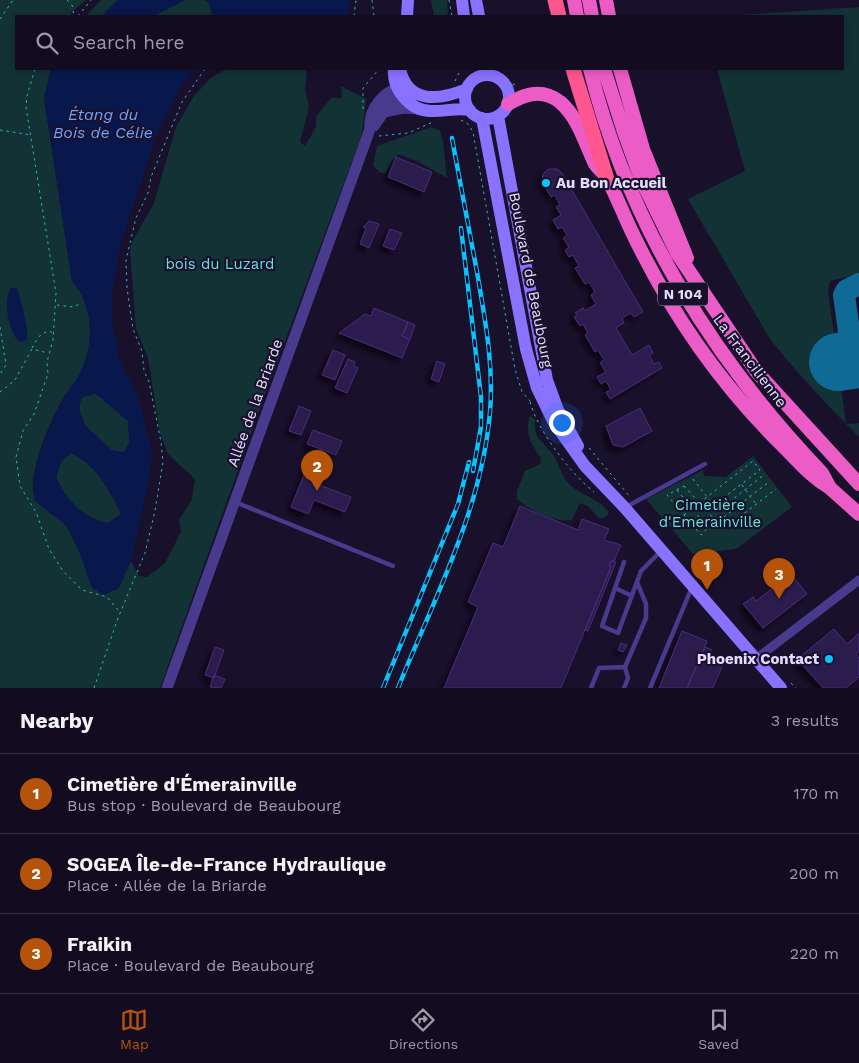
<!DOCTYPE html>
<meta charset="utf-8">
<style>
:root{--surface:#130c21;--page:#1c152a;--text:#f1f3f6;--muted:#9d9ba5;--line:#322c3f;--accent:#b45309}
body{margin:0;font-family:"Work Sans",sans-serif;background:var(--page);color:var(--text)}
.you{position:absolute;left:561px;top:422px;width:18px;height:18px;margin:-12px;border:4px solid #fff;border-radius:50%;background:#1a73e8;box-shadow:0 0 0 8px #1a73e833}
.badge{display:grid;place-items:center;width:32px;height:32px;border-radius:50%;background:var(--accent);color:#fff;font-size:16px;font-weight:700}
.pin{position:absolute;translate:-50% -41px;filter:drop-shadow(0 1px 2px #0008)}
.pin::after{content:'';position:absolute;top:26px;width:18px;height:15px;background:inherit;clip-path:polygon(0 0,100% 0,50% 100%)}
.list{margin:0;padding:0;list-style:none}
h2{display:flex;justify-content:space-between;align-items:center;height:65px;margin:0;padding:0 20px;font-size:21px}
h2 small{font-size:16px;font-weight:400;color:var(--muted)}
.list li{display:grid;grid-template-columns:32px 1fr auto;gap:15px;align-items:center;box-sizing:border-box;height:80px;padding:0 20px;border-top:1px solid var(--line)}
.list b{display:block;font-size:19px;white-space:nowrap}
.list p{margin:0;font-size:16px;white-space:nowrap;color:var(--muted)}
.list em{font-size:16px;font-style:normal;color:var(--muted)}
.icon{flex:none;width:28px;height:28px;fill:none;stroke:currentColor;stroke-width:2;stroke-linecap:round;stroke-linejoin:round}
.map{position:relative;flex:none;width:859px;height:688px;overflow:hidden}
.search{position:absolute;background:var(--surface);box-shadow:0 2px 8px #0003;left:15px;right:15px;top:15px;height:55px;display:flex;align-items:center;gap:12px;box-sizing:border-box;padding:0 18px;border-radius:0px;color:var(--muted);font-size:19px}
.sheet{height:305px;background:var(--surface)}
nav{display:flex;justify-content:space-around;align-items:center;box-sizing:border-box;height:70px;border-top:1px solid var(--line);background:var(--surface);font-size:14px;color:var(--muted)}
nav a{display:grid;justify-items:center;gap:2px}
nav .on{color:var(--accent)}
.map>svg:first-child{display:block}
</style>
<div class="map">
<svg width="859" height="688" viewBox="0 0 859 688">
<defs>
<filter id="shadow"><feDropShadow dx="-4.5" dy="4.5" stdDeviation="2.5" flood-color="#0009"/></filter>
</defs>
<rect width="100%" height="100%" fill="#19102c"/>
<path fill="#133236" d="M0,0H86L71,12V16H16V69H51L44,98L72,281C95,307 95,347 78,377C72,387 64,396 59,406C48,426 35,460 33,482C32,488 34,495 36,501L67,526L78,549L118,589L131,561L139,576L147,577L165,563L181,532L179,520L192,499L195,479L168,454L160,433L148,358L136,328L130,251L132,242L154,203L176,127L194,96L212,77L227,69H307L305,90L309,107L300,142L305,146L316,127V117L331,98H342L341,86L366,99L362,134L265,395L160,688H0Z
M101,0H118L102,16H86Z
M184,0H205L209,2L212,16H154Z
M431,0H447L448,16H434Z
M859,7V274L830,281L828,290L846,424L859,423V437C828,406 797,373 770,339L688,199L745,171L717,69H843V16H727Z
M432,127L440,131L443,141L447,178L419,162L399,154L394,158L386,173H381L373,166L377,146Z
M95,393L128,421L130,442L124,453L111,450L85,425L79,409L81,398Z
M530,416L535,419C534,440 540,438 551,452C560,463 560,476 571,486C583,496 599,498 609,513L604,518H599L588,506L580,503L572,520C556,523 530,511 517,499V491L525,471L540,464L541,458C531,444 524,433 530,416Z
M71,453C95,464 110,490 121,514L109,523C84,520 66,499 56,478L61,461Z
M753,456L792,507L736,549L693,554L646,499L703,470L704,476L726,477Z"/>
<path fill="#09184c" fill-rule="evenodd" d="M118,0H184L154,16H102Z
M205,0H349L348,16H212L209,2Z
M51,69H197L179,89L156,137L122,240L112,292V324L120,360L138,397L152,454L147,489L131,561L118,589L104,595L92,588L78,549L67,526L35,501C29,469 46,435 59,406C63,396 72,387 78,377C95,347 95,307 72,281L44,98ZM95,393L128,421L129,442L124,452L111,450L85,425L79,409L81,398ZM71,453C95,463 111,490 121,514L109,523C84,521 66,499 56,477L61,461Z
M11,288H17C21,300 29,329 27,340L19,342C9,331 2,301 11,288Z"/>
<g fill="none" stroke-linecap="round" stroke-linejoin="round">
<path stroke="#106a96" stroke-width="22" d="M853,360L844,295L847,290L859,284"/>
<path stroke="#106a96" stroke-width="58" d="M838,362L859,359"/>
</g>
<path fill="#2c1b4d" stroke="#472d7a" filter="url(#shadow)" d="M396,157L432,172L424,192L388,177Z
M548,169H557L562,173L643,312L634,317L631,313L622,318L624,323L616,328L632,355L649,345L653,353L649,355L654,364L659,362L662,368L610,399L606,392L611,390L606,381L601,384L597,377L606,372L600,363L604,360L598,350L595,352L585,335L588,333L583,324L580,326L574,317L577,315L575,313L583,308L585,311L596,304L591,295L595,292L589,282L585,284L575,268L579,266L573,255L569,257L565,250L569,247L563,238L567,235L562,227L558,229L553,220L561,215L556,207L560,205L555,195L551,197L542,182L543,174Z
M369,221L379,224L369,248L360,244L366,228L363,227Z
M390,229L402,233L394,250L383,246Z
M374,308L408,322L402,336L410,339L402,358L339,333L365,314L371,316Z
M408,322L415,325L410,339L402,336Z
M333,350L345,355L335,380L322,375Z
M348,359L355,362L354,366L358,368L347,393L335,388Z
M437,361L445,364L439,382L431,379Z
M299,406L311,411L301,435L289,431Z
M640,408L652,431L623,447L613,445L606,426Z
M313,430L342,441L336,455L307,444Z
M308,465L325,471L319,485L351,497L345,512L314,500L308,514L291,507Z
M520,506L578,530L582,519L609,529L604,540L621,545L614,561H611L609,566L611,567L561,688H444L478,607L468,602L493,543L503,547Z
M611,561L616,562L588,631L585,630L611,567L609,566Z
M791,574L807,594L763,628L743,604L753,597L756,601Z
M834,629L847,644L859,633V651L856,654L859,658V677L846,688H823L797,659Z
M682,631L707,641L687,688H659Z
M621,643L627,645L623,652L618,650Z
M215,647L224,650L214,678L205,675Z
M705,647L712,650L709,658L723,664L713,688H687Z
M214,675L225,679L221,688L210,687Z"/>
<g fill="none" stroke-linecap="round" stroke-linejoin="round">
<path stroke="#2cb6c2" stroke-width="1" stroke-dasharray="2.5 4" stroke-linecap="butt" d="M67,0L72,5L74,16
M372,0L374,16
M449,0L452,16
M78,16L91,0
M354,16L356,0
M0,19L13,0
M35,69L27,96L26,107L56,293L53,340L47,362L48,374L34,414L23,431L16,457L20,486L36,512L49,549L63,571L82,590L107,597L119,611
M455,81L461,69
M506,85L517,84
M363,109V88L379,69
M461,120L468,124L473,132L515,369L522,392L531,402
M0,130L31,135
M379,136L408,133L433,122
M57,305L73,307L82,303
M0,327L6,365L0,374
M32,348C37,339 41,330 52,332
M0,392L15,380L32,349L48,353
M530,402C538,431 570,473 594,492
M589,448L630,497
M693,479L729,525L776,489
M742,485L756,504
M684,486L715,520L701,535L667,495Z
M677,490L708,528
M719,510L765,474
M684,515L753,461L760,470L714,505
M724,517L770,481
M791,683L796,688
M94,688L118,618L145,553L155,511L163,462L161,442L149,382L144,371L142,351L133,329L127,288L126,260L136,218L148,193L151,177L182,102L205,69"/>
<path stroke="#483a8c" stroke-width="4.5" d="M235,502L393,566
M626,507L705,464
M624,562L602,626L618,633L641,571L661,551
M615,588L632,596
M591,688L599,668L625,667
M624,688L628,678L625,667L646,618V604L637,582
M650,688L692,587"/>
<path stroke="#483a8c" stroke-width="9" d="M756,659L859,580"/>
<path stroke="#483a8c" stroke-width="11" d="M384,112L403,108L419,109
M374,126L386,109L407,87
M167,688L370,129C368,109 385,88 405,87"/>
<path stroke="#8972ff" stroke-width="12" d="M462,0L464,16
M476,0L479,16
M407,16L408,0
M394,69C392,89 410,111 431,111C444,112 456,107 470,110
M400,69C408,105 440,100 467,89
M465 97a22 22 0 1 1 44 0a22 22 0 1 1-44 0Z
M498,116L547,380L558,410L578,446
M482,118L526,349L537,388L553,421L585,466L625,508L781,688"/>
<path stroke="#ec5cc7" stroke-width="14" d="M574,0L577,16
M589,0L592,16
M606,0L609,16
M590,69C628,223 713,359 822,473L830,488L859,514
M604,69L624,132L642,181L677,253L756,371L859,484
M620,69L643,149L687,258
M508,104C525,94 542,88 560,102C578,117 585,143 595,164C598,169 604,172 607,178C616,195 623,213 631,230C669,310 719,383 782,445C798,461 811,477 830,488"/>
<path stroke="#ff568f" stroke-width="15" d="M555,0L559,16
M573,69L606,176"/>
<defs>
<path id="rail" d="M461,228L481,397V427L473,471
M383,688L458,504L469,462
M398,688C434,599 482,509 490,412C494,365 485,319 477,272C469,228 460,183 452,138"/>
</defs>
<use href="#rail" stroke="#07c4ff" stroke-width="4.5"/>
<use href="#rail" stroke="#19102c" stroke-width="2.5" stroke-dasharray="8" stroke-linecap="butt"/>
</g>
<g fill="#07c4ff" stroke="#19102c" stroke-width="2">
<circle cx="546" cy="183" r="5"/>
<circle cx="829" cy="659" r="5"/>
</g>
<g text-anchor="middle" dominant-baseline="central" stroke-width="4.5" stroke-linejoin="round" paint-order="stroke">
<rect fill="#19102c" stroke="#a79ec0" stroke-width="1" x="658" y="282.5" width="50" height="23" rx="4"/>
<g font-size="14" font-weight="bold" fill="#e4dbff">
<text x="683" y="294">N 104</text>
</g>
<g font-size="15" font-weight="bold" fill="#e4dbff" stroke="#19102c" text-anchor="start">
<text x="556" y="183">Au Bon Accueil</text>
<text x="819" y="659" text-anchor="end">Phoenix Contact</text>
</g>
<g font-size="15" fill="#61e5d6" stroke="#19102c">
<text x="220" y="264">bois du Luzard</text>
<text x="710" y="505">Cimetière<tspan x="710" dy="17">d'Emerainville</tspan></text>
</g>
<g font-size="15" fill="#e4dbff" stroke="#19102c">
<text transform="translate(531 280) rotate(79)">Boulevard de Beaubourg</text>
<text transform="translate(750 361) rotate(53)">La Francilienne</text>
<text transform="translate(255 403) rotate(-70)">Allée de la Briarde</text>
</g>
<g font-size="16" font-style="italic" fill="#69a4ff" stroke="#19102c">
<text x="103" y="114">Étang du<tspan x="103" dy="18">Bois de Célie</tspan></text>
</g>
</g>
</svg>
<div class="you"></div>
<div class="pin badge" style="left:707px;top:590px">1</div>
<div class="pin badge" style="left:317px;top:491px">2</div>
<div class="pin badge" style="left:779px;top:599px">3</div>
<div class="search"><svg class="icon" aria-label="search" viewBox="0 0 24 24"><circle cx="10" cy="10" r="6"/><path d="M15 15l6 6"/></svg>Search here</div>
</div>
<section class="sheet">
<h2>Nearby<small>3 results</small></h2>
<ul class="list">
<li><span class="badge">1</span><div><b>Cimetière d'Émerainville</b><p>Bus stop · Boulevard de Beaubourg</p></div><em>170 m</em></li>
<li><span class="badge">2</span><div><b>SOGEA Île-de-France Hydraulique</b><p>Place · Allée de la Briarde</p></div><em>200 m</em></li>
<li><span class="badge">3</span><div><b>Fraikin</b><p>Place · Boulevard de Beaubourg</p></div><em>220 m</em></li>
</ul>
</section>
<nav>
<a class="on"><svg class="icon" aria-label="map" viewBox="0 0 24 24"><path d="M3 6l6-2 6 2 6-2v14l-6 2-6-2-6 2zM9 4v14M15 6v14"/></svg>Map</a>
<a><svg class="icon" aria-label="directions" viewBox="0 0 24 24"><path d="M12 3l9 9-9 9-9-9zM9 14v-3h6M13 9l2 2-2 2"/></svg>Directions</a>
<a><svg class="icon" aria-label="saved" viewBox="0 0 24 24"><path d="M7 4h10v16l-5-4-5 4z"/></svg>Saved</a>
</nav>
